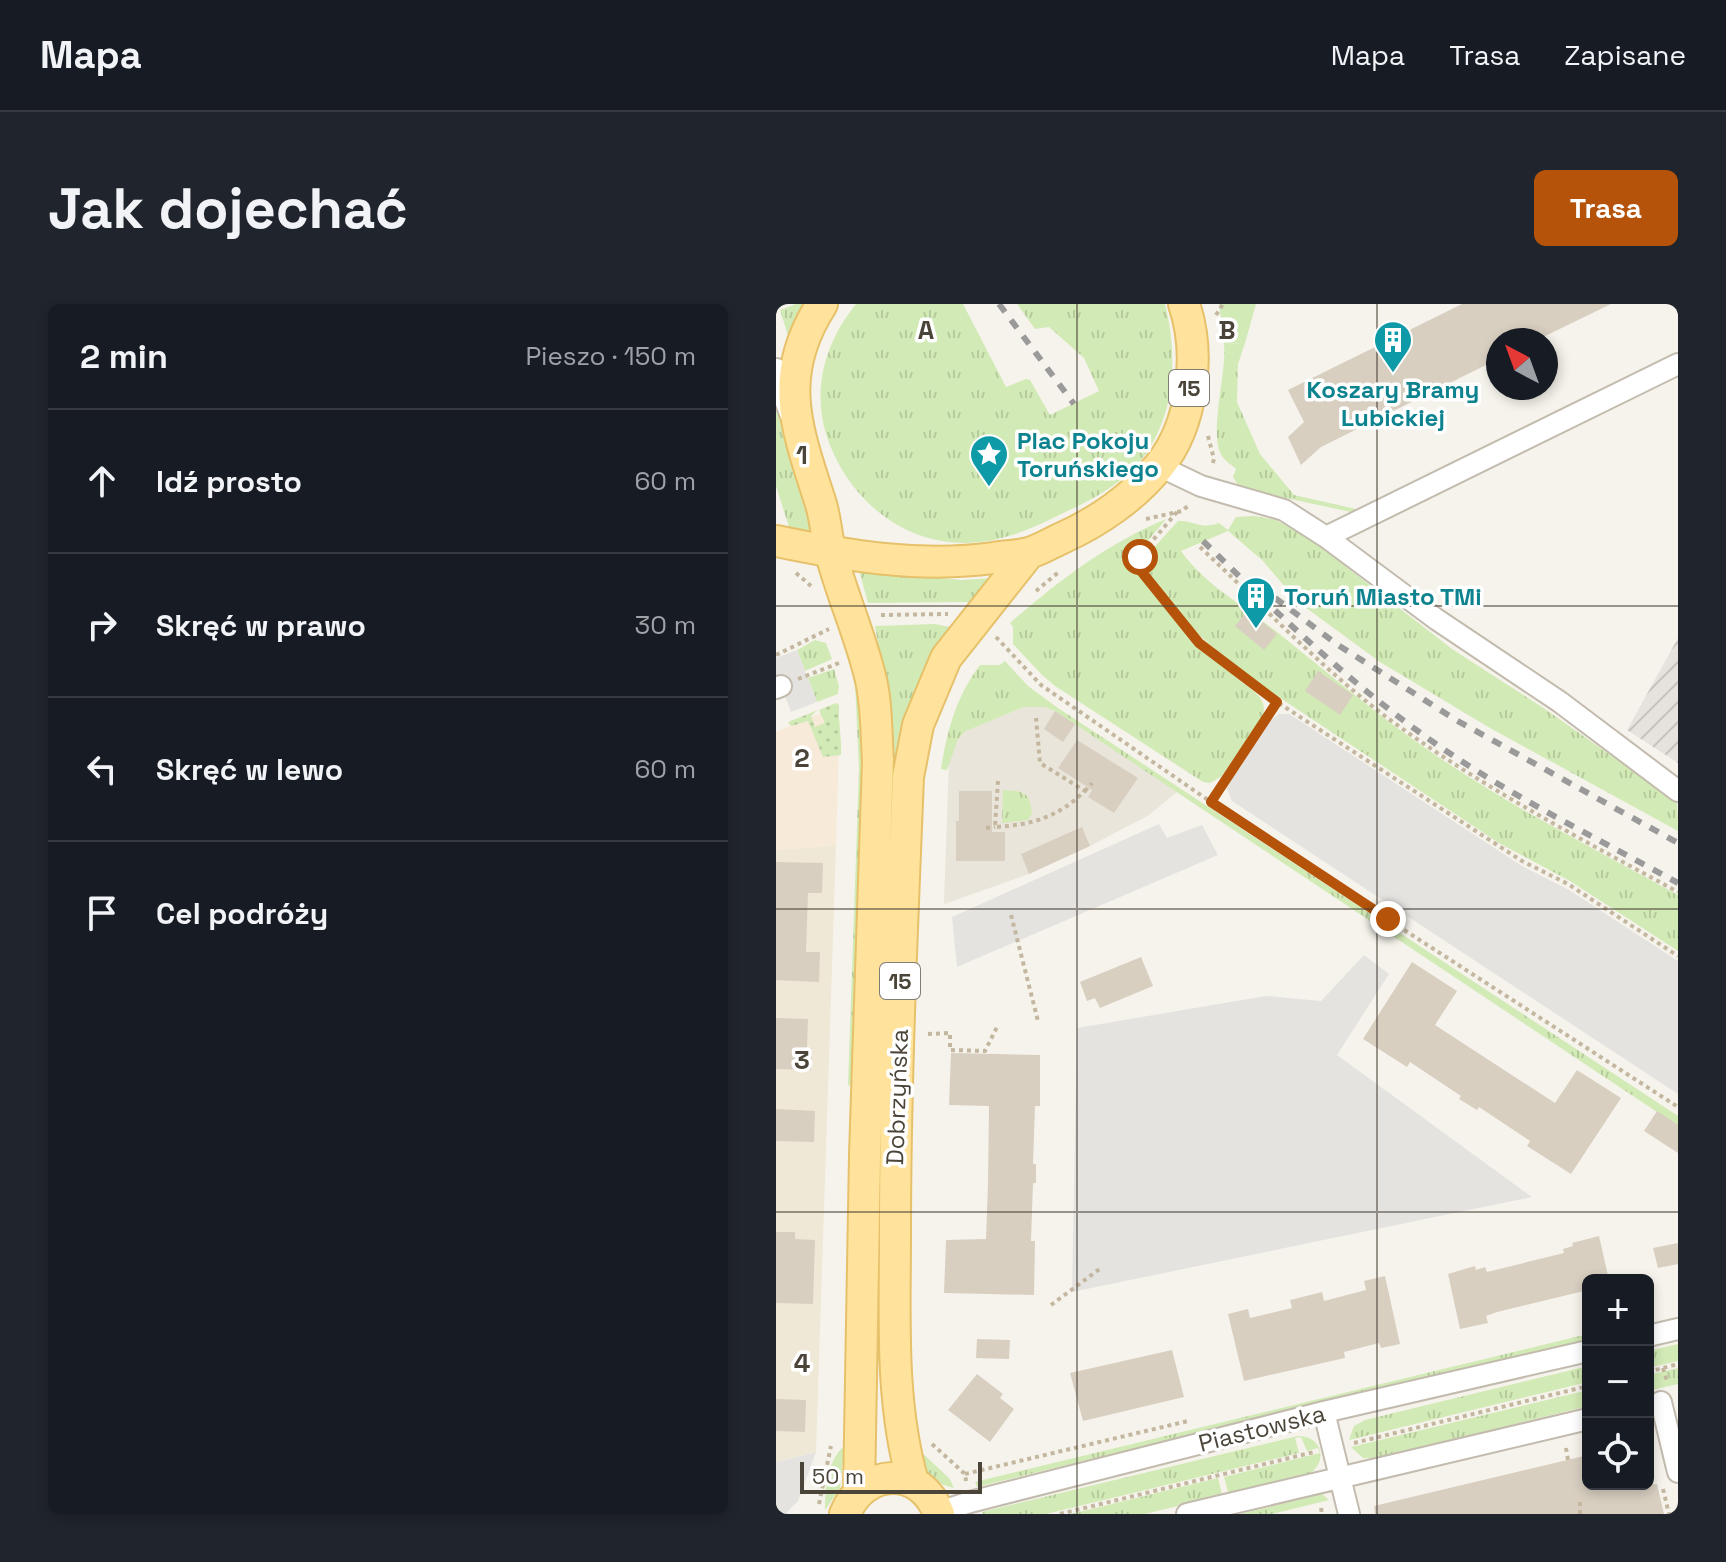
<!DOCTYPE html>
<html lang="pl">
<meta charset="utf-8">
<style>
:root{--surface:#171b24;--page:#20242c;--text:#f1f3f6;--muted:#9ea1a6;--line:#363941;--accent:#b45309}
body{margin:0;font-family:"Space Grotesk",sans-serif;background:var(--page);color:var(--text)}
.controls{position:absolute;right:24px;bottom:24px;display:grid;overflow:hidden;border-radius:12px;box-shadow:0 4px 12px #0003}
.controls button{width:72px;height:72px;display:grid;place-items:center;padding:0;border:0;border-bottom:2px solid var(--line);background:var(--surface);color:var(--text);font:40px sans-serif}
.compass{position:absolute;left:710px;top:24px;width:72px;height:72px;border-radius:50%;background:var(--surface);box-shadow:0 4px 12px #0003;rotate:319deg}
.scale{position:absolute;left:24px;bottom:20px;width:182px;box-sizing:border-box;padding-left:8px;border:4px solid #4b4439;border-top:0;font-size:22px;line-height:28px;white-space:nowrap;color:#4b4439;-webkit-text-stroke:6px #fff;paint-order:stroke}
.stop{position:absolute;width:24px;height:24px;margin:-18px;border:6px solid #b45309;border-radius:50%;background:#fff}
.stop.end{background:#b45309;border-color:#fff;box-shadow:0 2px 8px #0008}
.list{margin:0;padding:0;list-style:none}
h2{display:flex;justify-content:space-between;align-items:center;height:104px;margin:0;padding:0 32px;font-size:34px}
h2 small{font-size:26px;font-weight:400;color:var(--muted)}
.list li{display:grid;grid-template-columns:52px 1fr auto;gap:24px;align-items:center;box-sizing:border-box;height:144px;padding:0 32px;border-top:2px solid var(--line)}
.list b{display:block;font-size:30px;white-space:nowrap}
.list em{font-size:26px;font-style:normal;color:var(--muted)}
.icon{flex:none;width:44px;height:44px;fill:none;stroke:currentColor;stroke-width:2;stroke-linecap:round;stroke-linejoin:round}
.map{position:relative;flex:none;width:902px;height:1210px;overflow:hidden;border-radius:12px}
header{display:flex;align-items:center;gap:48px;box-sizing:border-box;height:112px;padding:0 40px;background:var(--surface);border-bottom:2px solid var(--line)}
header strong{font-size:38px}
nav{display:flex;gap:44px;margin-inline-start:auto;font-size:28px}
.intro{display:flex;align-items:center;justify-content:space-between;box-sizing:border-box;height:192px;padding:0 48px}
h1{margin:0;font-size:56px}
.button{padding:20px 36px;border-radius:12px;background:var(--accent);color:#fff;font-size:28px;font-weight:700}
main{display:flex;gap:48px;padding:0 48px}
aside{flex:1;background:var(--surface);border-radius:12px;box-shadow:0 4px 12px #0003}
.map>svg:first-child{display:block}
</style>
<header>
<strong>Mapa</strong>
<nav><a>Mapa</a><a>Trasa</a><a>Zapisane</a></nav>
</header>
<div class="intro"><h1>Jak dojechać</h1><a class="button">Trasa</a></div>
<main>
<aside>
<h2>2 min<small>Pieszo · 150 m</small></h2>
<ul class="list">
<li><svg class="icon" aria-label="ahead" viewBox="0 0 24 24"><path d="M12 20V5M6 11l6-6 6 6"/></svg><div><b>Idź prosto</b></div><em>60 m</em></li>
<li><svg class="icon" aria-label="right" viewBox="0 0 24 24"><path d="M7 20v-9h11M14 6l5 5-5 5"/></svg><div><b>Skręć w prawo</b></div><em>30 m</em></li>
<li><svg class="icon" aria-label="left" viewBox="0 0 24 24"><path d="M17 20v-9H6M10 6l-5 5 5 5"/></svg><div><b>Skręć w lewo</b></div><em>60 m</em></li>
<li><svg class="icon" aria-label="arrive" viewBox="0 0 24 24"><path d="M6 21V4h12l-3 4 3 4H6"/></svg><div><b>Cel podróży</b></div></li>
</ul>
</aside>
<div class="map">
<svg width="902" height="1210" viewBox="0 0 902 1210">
<defs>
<pattern id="industrial-furrows" width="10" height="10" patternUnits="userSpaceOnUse" patternTransform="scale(2)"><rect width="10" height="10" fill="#e6e2dd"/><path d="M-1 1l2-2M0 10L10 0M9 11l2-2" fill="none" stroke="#c7c3be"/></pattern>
<pattern id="grass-tufts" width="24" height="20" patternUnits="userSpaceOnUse" patternTransform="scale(2)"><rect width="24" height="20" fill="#d2eab5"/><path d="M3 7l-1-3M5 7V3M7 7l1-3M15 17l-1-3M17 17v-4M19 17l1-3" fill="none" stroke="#b6ca9c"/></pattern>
<pattern id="garden-dots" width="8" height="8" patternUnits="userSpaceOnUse" patternTransform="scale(2)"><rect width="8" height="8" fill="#d2eab5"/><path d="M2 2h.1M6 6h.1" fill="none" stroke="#b6ca9c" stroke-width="1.8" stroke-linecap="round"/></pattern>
</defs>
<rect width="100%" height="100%" fill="#f6f3ec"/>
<path fill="#eae5da" d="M248,403H269L279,407L401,488L373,511L314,542L253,570L168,600L173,456L182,435L190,427Z"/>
<path fill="#f7ead8" d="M52,406L63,437L60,542L0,546V428Z"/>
<path fill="url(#industrial-furrows)" d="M902,334V459L851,426Z"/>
<path fill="#efe8d6" d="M60,542L40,1148L0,1158V546Z"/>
<path fill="url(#grass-tufts)" d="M20,0H35L15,41L4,6Z
M80,0H187L230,83L250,75L254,76L274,111L323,87L308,54L273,23L259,25L241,0H389C402,52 400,112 365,156C345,181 314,197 285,210C267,219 249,228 229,233C148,257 74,206 50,130C36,83 50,37 80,0Z
M469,39L462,60L461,98L484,150L518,191L580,205L575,208L496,191L462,181L457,173L460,165C456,161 449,157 446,152C432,132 451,68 448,40Z
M0,93L43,230L14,226L0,182Z
M479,212L500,216L533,234L676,345L769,405L901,498L902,527L714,424L604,358L522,298L486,256L452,227L405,247C429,281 468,302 501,328C552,369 601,411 655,448C733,502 819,545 902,591V647L794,577L723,539L462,366L412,321L369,265L371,251L402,217C419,216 424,226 443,219L452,226L460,213Z
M390,215L357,255L360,267C394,315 429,350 475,385C485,393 490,399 487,412L446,472L434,479L427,478L279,382L266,371L237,340V323L234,319C281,278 332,239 390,215Z
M83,266L185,276L217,274L196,298L92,299Z
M159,320L174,323C103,423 115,546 111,663V391L99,322Z
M69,328L82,372L88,451L78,777L72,782L83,465L79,378Z
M39,336L50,339L56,355L29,367L21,346Z
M229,357L252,382L282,404L902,812V822L279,407L269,403H248L190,427L182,435L171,466L165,465C171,427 180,393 204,361H224Z
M58,365L63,382L62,390L41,398L32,374Z
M227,486C247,487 254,488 256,509L252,516L226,519Z
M812,1030V1035L201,1183L199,1178Z
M902,1040V1057L872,1064V1047Z
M812,1062V1078L573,1136L578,1122L589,1116Z
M902,1064V1080L872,1087V1071Z
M812,1086V1102L600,1154H587L575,1143Z
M522,1132C547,1132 552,1158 533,1170L369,1210H295L442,1174L446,1190L452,1188L448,1173L544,1149L542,1144L531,1147L525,1133L519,1134L523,1149L270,1210H207L206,1208Z
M66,1144L68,1145L64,1184L49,1206C49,1186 51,1159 66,1144Z
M143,1146L174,1175L178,1184C153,1178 148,1169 143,1146Z
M546,1190L553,1196L496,1210H464Z"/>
<path fill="#d2eab5" d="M443,0H480L469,39L448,40Z"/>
<path fill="url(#garden-dots)" d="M60,399L63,401C62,418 66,434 65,451L47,453L32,417L15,422L12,418L42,406L35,412L39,423L49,419L43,406Z"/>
<path fill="#e5e3e0" d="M21,346L41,398L15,408L9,392L0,395V354Z
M503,410H513L521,415L746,562L793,586L902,657V790L456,497L451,485L456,472L492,418Z
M383,520L391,534L426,521L442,551L181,663L176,613Z
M588,651L613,670L561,751L756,893L296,988L301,724L490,692L545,697Z
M40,1148L22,1197L9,1210H0V1158Z"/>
<path fill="#d8cfc1" d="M686,0H835L761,36H722V55L545,143L525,161L512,133L528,118L512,86Z
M472,306L501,330L488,346L459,322Z
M542,367L577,391L564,411L529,387Z
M279,407L299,420L287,438L268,425Z
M301,436L362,474L338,509L312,493L316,486L282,464Z
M183,487H216V528H229V557H180V517H183Z
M306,523L314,542L253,570L245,550Z
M0,558L47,559L46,589H32L30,648H44L43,678L0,676Z
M365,653L377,682L324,704L319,694L311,697L304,678Z
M636,658L681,687L659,721L779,799L801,766L845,794L795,870L751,842L754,837L703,803L701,806L683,795L685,792L634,758L631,763L587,735Z
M0,714L32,715L31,744H36L35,766L0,765Z
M175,749L264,751V802H259L257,860H260V879H257L255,937H259L258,991L168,989L170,936L210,935L212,879L213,802L173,801Z
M0,805L39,807L38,838L0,837Z
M881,807L902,821V849L868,827Z
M0,928H19V935L39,936L37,1000L0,999Z
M823,932L833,976H812V986L721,1008L710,1012L712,1019L684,1025L672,970L699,962L700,966L709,963L711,968L788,949L787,945L797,942L796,939Z
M902,939V960L882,964L877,944Z
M609,972L624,1040L605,1044L603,1039L568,1048L569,1054L468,1077L452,1010L472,1005L474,1014L516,1004L514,996L546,988L548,997L590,986L588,977Z
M201,1035L234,1036L233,1055L200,1054Z
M396,1046L408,1093L307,1117L294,1069Z
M201,1070L227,1090L224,1094L238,1105L214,1138L172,1106Z
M0,1095L30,1096L29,1128L0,1127Z
M812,1151V1180H881L888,1210H599L598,1202Z"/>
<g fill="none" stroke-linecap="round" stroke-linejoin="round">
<defs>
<path id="minor" d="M383,162L425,182L508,206L550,233L660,315L784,398L902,487
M550,233L902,60
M0,384L5,382
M872,1032L902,1025
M885,1098L902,1168
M548,1108L573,1210
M163,1208L194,1198L548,1108L812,1047
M411,1210L812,1115"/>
<path id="tertiary" d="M0,67L16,109"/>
<path id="primary" d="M46,0C0,71 20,123 44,197C50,214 50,233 55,250C66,291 84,331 94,372C101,399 100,428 102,456L89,851L83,1187
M0,237C71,252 144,264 217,254C228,252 242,252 253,249C264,246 275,239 286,234C322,218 358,193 383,162C417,121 425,50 408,0
M137,1178C114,1098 119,1013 119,930C119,778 126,625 132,473L142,421L170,354L253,249
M69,1210C88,1163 145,1161 163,1210"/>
</defs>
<use href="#minor" stroke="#c2bbae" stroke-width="24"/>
<use href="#tertiary" stroke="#c2bbae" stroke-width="28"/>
<use href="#primary" stroke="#e6c16a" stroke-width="34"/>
<path stroke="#c4b79f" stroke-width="4" stroke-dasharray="4 4" stroke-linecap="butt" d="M440,11L447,0
M432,132L438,155L436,162
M401,208L366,249L364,262L423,339L501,398L746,557L792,580L902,652
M370,215L406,207L413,201
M424,243C485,300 542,361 609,412C700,480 803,534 902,588
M20,269L35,282
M260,287L284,267
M105,311L172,310
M220,333L265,381L435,498L571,589L902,803
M0,351L53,325
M22,375L63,359
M222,477L219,523C256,521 282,513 309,487L264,459L260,414
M309,487L316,479
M435,498L501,398
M210,524L219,523
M235,611L262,717
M152,730L174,729V746L209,747L221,723
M275,1001L325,964
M887,1064L891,1077
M872,1068L902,1060
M578,1139L812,1082
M156,1140L189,1170L190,1177
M790,1144L792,1156
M189,1170L412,1117
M887,1185L893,1210
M43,1200L55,1142
M545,1204L546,1210
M284,1210L538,1148
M804,1210V1198"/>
<use href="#minor" stroke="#fff" stroke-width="20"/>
<use href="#tertiary" stroke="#fff" stroke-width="24"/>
<use href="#primary" stroke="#ffe39c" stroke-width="30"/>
<path stroke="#9a9a9a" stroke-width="6" stroke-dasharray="10 10" stroke-linecap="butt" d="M223,0L298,100
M427,237C501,309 575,381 660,440C736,493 821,534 902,579
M499,294L562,341L680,416L902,539"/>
</g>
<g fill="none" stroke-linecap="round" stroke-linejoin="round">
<path stroke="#b45309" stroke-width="10" d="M364,253L365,267L423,339L501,398L435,498L612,615"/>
</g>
<path fill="none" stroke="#4b4439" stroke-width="2" stroke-opacity="0.55" d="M301,0V1210M601,0V1210M0,302H902M0,605H902M0,908H902"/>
<defs>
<symbol id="building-pin" viewBox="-11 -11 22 30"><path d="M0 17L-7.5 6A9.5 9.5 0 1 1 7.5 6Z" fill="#0f9aa8" stroke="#fff"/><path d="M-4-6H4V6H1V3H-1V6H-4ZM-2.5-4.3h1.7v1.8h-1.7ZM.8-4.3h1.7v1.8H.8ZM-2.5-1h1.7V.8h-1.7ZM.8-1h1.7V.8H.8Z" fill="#fff"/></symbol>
<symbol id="sight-pin" viewBox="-11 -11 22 30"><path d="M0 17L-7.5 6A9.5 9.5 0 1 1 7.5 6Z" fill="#0f9aa8" stroke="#fff"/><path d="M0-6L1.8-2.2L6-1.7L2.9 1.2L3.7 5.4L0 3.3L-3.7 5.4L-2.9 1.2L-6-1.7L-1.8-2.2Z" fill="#fff"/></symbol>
</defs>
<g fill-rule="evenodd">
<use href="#building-pin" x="595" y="14" width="44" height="60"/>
<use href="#sight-pin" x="191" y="128" width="44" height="60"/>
<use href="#building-pin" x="458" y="270" width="44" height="60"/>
</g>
<g text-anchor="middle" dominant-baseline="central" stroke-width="7" stroke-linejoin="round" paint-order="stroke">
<g fill="#fff" stroke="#817c74" stroke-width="2">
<rect x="393" y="66" width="40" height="36" rx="6"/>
<rect x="104" y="659" width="40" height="36" rx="6"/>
</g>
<g font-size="22" font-weight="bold" fill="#4b4439">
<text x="413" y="84">15</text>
<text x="124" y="677">15</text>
</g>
<g font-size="24" font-weight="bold" fill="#0d838f" stroke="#fff" text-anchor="start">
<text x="617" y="85" text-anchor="middle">Koszary Bramy<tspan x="617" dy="28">Lubickiej</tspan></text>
<text x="241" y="136">Plac Pokoju<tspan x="241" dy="28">Toruńskiego</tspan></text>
<text x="508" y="292">Toruń Miasto TMi</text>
</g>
<g font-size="24" fill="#4b4439" stroke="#fff">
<text transform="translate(121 793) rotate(-88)">Dobrzyńska</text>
<text transform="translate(486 1124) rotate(-14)">Piastowska</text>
</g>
</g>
<g font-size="26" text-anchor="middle" font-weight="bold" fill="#4b4439" stroke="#fff" stroke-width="7" stroke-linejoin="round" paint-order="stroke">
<text x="150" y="35">A</text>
<text x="451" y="35">B</text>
<text x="26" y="160">1</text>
<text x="26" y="463">2</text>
<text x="26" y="765">3</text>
<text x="26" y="1068">4</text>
</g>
</svg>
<div class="controls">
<button>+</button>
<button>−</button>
<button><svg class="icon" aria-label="locate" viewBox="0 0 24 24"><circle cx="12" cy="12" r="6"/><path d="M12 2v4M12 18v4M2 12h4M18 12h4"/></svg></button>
</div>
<svg class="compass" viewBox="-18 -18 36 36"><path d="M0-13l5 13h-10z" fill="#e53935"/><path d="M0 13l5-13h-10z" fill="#9ea1a6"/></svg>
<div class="scale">50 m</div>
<div class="stop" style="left:364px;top:253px"></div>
<div class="stop end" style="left:612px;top:615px"></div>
</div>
</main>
